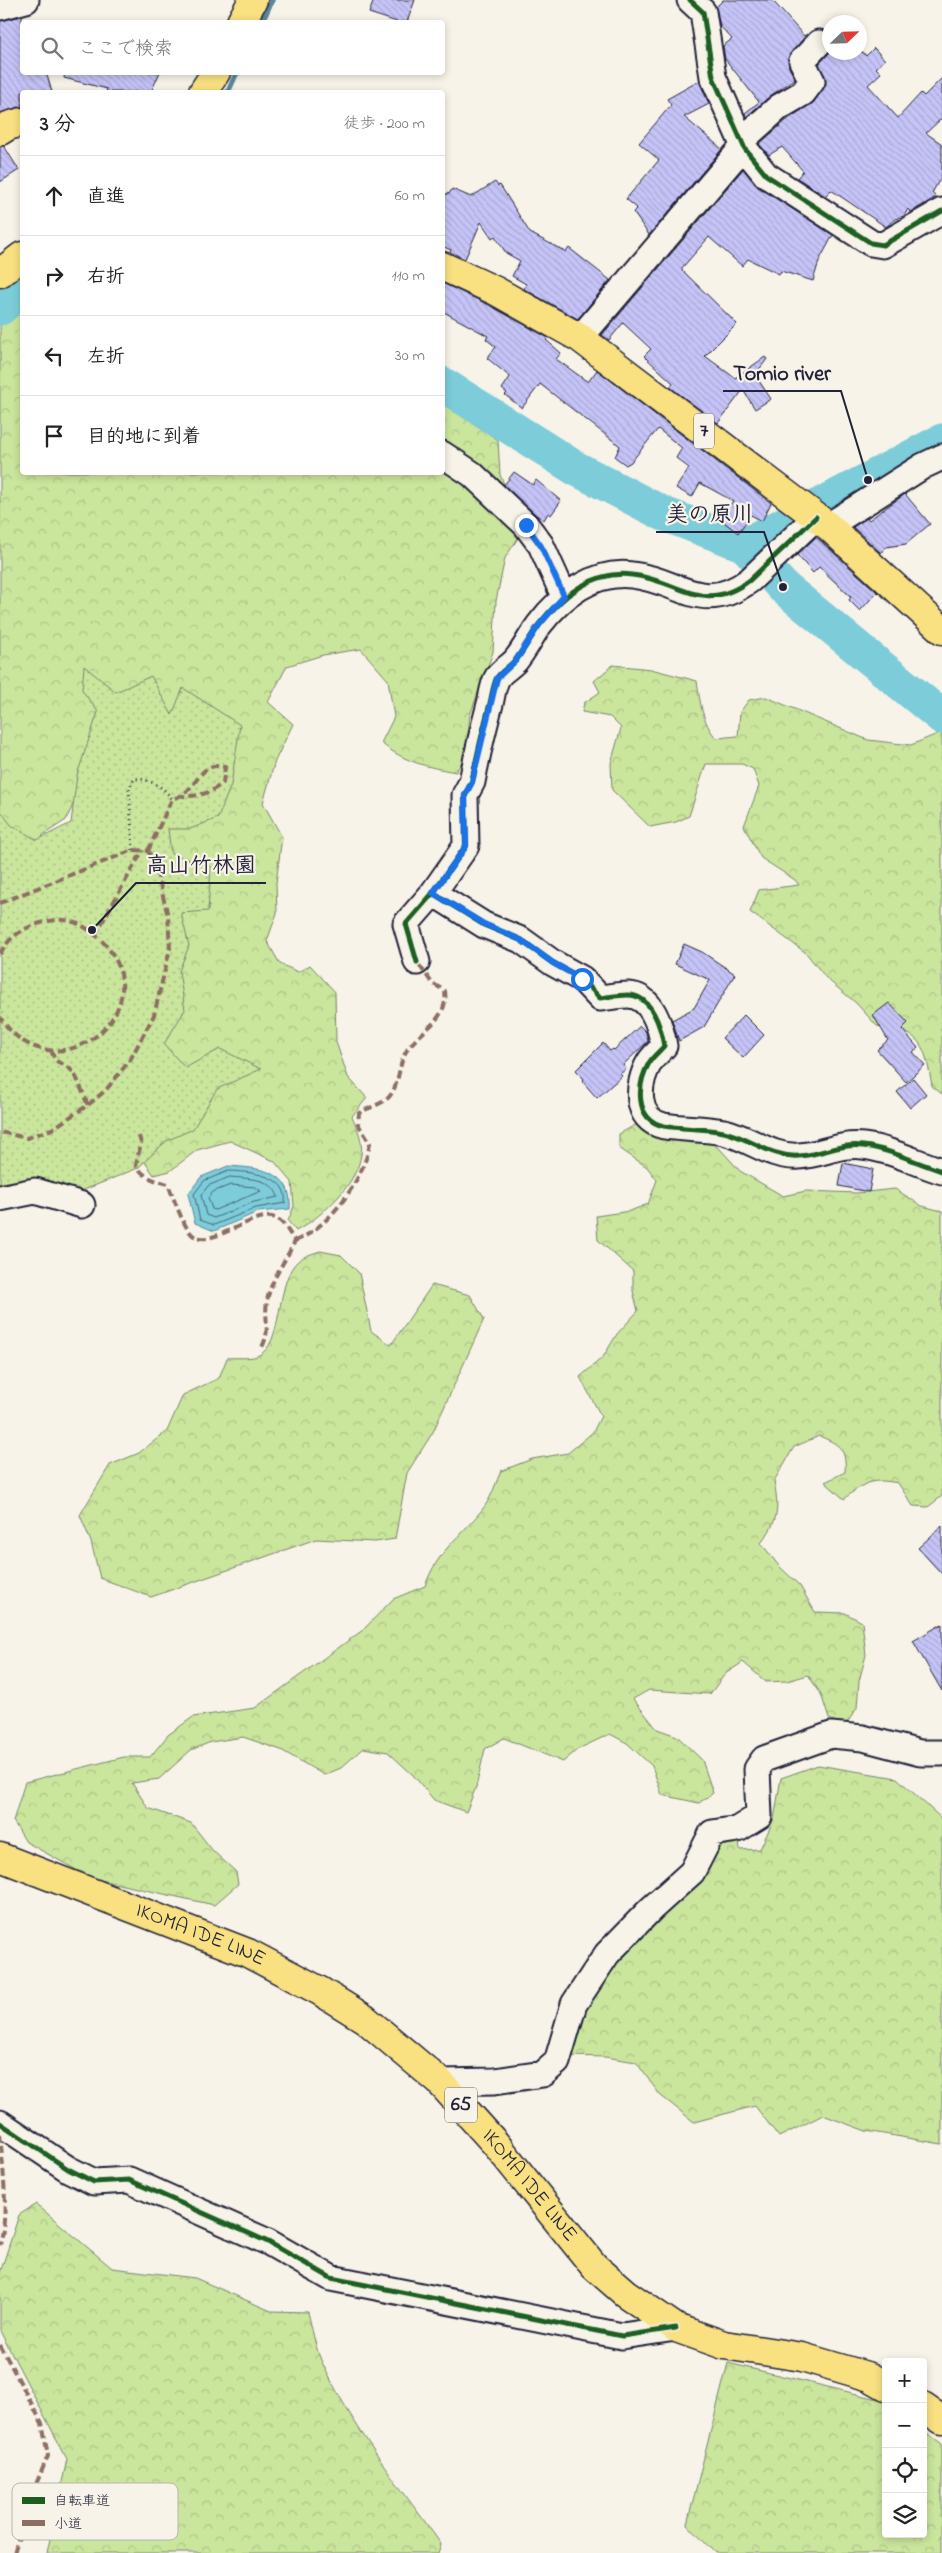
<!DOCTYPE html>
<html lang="ja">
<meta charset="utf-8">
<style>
:root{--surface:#fff;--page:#f2f2f2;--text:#222;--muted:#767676;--line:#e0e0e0}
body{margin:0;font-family:"Indie Flower","Klee One",sans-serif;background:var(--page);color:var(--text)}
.controls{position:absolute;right:15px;bottom:15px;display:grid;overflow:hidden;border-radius:5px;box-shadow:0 2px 8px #0003}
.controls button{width:45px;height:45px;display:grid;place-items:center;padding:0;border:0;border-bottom:1px solid var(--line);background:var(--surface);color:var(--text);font:25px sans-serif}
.compass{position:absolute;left:822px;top:15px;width:45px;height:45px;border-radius:50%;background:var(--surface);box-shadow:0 2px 8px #0003;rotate:67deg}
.stop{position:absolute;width:15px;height:15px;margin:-11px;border:4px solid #1a73e8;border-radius:50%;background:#fff}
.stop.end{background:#1a73e8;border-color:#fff;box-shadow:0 1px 5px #0008}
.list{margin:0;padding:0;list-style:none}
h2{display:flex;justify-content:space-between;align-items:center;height:65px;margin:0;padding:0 20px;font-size:21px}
h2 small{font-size:16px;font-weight:400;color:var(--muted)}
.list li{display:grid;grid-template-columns:32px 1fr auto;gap:15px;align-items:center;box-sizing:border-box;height:80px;padding:0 20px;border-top:1px solid var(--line)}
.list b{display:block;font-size:19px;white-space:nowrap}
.list em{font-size:16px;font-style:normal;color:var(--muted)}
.icon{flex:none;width:28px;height:28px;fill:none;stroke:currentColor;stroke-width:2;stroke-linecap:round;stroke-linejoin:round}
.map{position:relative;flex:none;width:942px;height:2553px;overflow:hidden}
.search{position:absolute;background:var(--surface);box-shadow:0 2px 8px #0003;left:20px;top:20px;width:425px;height:55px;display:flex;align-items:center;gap:12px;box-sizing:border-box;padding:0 18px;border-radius:5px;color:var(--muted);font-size:19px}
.panel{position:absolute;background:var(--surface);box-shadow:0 2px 8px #0003;left:20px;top:90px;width:425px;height:385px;border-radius:5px}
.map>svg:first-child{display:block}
</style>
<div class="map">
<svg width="942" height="2553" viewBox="0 0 942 2553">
<defs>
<pattern id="forest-crowns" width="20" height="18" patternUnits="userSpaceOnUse" patternTransform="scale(1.25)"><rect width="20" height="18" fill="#cae59c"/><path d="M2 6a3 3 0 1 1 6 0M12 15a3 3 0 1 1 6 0" fill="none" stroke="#adc487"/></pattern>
<pattern id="park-dots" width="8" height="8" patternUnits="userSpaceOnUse" patternTransform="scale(1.25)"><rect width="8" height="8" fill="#cae59c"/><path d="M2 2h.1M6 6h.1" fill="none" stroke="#adc487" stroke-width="1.8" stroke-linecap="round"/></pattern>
<pattern id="building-back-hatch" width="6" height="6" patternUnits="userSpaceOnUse" patternTransform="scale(1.25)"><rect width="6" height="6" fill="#c6c4f7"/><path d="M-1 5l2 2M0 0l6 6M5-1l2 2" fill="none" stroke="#aaa8d5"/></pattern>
</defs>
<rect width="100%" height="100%" fill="#f7f3e8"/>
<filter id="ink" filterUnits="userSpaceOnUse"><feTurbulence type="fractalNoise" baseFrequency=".02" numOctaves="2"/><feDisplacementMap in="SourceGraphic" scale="10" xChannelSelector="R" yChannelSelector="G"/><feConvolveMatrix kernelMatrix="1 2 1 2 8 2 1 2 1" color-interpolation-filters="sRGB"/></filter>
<g filter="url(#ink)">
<path fill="url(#forest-crowns)" stroke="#76846c" d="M22,298V472H442L443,402L498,440L500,475L512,501L520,535L505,558L496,601L493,652L470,715L466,754L456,772C427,767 404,762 381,743L394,717L388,680L361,649L323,655L287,666L268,702L293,724L275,761L263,803L282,837L276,883L277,913L267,941L280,964L298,972L310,965L335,992L336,1042L348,1077L367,1098L352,1116C355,1124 360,1133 361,1142C367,1177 323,1216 296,1231L288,1221L294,1206L292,1182L274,1161L230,1141L197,1150L170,1171L154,1175L142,1158L153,1051L103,740L66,820L43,835L29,882L0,895V317Z
M613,665L651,669L697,681C700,702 702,722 716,738L738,736L740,712L749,700L766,697L868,740L911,745L942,732V1094L932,1086C925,1046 922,1030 877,1026L856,1003L827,979L806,953L750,912L759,890L799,885L795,880L761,858L744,826L759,786L753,769L742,764H706L689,816L676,822L650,827L612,790L611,763L621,728L610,717L582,712L584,703L600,692L594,681Z
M637,1124L705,1138L722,1151L740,1171L783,1196L806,1191L857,1193L895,1189L922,1206L942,1211V1496L928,1507L913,1506L898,1483C871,1478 865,1482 844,1499L825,1482L845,1472C847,1449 839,1444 819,1436L794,1447L774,1481C779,1509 779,1520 761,1543L779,1566L800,1586L815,1612L845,1613L862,1622L866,1655L859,1681L857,1708L845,1726L829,1719L821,1694L808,1675L787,1681L766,1682L743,1662L725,1674L710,1694L649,1690L633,1699L657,1729L677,1736L702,1760L713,1793L699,1803L662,1795L652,1766L627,1743L610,1734L578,1749L563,1762L504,1738L485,1749L476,1787L466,1812L434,1800L413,1775L388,1752L363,1748L341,1768L324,1775L281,1750L243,1737L211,1742L191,1750L159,1779L132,1783L148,1808L191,1823L213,1851L236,1872L238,1884L214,1905L91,1878L26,1842L13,1821L25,1782L124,1757H150L168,1735L193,1717L255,1708L363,1630L393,1599L425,1586C438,1549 463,1535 485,1506C492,1496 496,1482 501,1471L532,1459L568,1453L593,1432L601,1416L580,1377L603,1357L617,1334L638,1311L633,1291V1271L598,1240L596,1216L630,1211L648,1204L657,1180L647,1167L619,1148V1134Z
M320,1251L341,1255L359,1273L371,1331L391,1345L432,1285L470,1295L484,1319L433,1432L407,1473L395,1539L375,1542L316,1539L151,1597L100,1578L91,1542L80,1515L110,1465L139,1453L167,1431L183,1395L219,1378L227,1358C236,1357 249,1359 257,1356C285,1346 274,1280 299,1260C304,1256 314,1253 320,1251Z
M818,1765L897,1778L942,1819V2144L866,2131L823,2115L779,2137L755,2106L694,2122L660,2095L636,2062L605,2057L566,2056L582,2010L641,1928L706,1872L711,1854L719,1841L739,1839L740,1850L760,1849L774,1819L781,1778Z
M36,2204L112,2268L195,2278L271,2311L308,2312C312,2328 315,2346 321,2360C351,2426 399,2485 441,2544L438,2553H47L67,2459L0,2331V2273L19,2215Z
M728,2363L886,2401V2534H923V2430L942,2444V2553H715L687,2524Z"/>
<path fill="url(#park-dots)" stroke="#76846c" d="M84,666L116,692L151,676L172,715L183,688L240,725L231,785L218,818L190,829H168L171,854L211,866L208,911L181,913L189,946L179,971L185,1010L164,1044L185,1068L220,1049L261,1069L217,1089L193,1129L166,1141L138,1168L79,1192L0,1188V810L11,825L37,840L71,823L77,775L98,712L82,690Z"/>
<path fill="#7dccd9" stroke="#59889a" d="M228,1166C258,1168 293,1169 290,1209L258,1212L214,1231L195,1223L188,1194L201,1177Z"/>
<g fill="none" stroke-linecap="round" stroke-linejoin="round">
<path stroke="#46667a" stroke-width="1" d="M229,1171C249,1172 289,1174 285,1203L256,1208L214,1225L200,1220L194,1194L204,1181Z
M230,1177C248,1179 272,1177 278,1197L254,1202L214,1218L206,1215L201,1195L208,1186Z
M231,1185L255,1187L261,1191L215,1210L212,1209L208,1198L213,1192Z"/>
<path stroke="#59889a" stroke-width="5.5" d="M262,22L272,0
M228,92L237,72"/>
<path stroke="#7dccd9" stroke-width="35" d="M0,308L22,289
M442,384L575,468L664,514L745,545L783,587L942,717
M745,545L942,441"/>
</g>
<path fill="url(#building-back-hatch)" stroke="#22223b" d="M374,0H415L407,22H397L369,13Z
M723,0H772L804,36L807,34L788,58L789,67L795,79L770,96L746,117L745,113L759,102L725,59L723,46L732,39L720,26L716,7Z
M22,16V72H46L52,92H22V106L0,113V21Z
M874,48L885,60L876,68L881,73L868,85L898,118L921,93L924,96L942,78V118L926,133L942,144V175L932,193L936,197L911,212L908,209L904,216L895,219L886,227L831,190L825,196L797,178L803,171L782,147L769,155L759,144L788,119L814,102L826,83L819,64L830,52H863L866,56Z
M65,72H160L151,92H106L107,89L64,78Z
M699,81L709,104L684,117L722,149L649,235L633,212L637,208L626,199L659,160L639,143L671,105L667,99Z
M4,146L19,170L0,182V147Z
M743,169L758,187L833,235L819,261L813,281L781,271L779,274L748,259L742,266L709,237L681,269L737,324L705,356L735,378L765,357L767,359L755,375L771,399L755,409L743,390L718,423L670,387L673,383L644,356L651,349L623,323L609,340L602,335Z
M495,182L498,186L500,185L530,233L566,252L569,248L610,280L578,319L524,289L526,284L512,276L520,261L506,253L495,236L492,238L481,222L465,259L450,252L451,250L442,246V202L447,193L449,194L452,189L471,197Z
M442,283L489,305L548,338L546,340L561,353L556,359L588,382L597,370L771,503L762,521L751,515L738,533L720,519L733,501L700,483L692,497L676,488L689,468L676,458L682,448L658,429L631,462L626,465L615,457L620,446L540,384L522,408L505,395L507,393L502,389L510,377L487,358L496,347L486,339L488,336L442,311Z
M514,472L533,485L536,480L561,501L551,515L548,513L544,520L536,515L504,485Z
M905,494L930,524L906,544L886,547L881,553L853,527L867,518L869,520Z
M816,537L877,592L860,611L849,600L851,597L819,567L813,573L797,555Z
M684,944L702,952L735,974L704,1027L679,1041L672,1020L694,1008L710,980L675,964Z
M889,1003L908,1023L902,1029L918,1048L913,1052L925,1065L906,1082L877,1050L888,1040L873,1015Z
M744,1015L764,1035L743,1058L722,1038Z
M640,1026L646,1032L648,1041L623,1065L626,1069L620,1074L622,1076L597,1098L582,1081L584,1079L576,1070L603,1043L610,1051L613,1049L614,1050Z
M913,1078L926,1094L910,1108L897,1092Z
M843,1163L873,1169L869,1192L839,1186Z
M942,1526V1574L918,1548Z
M942,1624V1691L913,1641Z"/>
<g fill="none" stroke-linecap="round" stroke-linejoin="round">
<defs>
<path id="minor" d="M690,0L703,12L713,77L745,149L766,175L871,243L883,245L942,211
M0,7L26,0
M741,141L779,107L803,93L812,81L802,61L819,43
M580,338L736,155L745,149
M442,454L472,474L526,525L541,545L564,596
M828,526L923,466L942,457
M433,893L484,925L521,940L553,963L582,979L600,998C609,997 619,995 628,995C652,995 661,1028 664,1046C659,1052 652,1057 649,1063C637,1084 634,1120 664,1126C684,1129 704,1128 724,1132C750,1138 771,1158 799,1156C821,1155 840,1143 863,1146C890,1149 916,1163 942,1171
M417,962L406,924L433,893L466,846L465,795L472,782C477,755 483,730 490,704C492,696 493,685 497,678C501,671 511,666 516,660C525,649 531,636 539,625C561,596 594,570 632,575C680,580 702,616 750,580L816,517
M0,1198L35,1191L82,1205
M440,2082L495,2081L543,2074L557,2062L574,2004L607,1954L651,1909L692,1872L712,1833L738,1829L759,1816L757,1769L764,1759L831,1735L863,1738L920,1753H942
M0,2123L68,2169L94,2182L129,2180L268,2242L331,2278L622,2336L676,2328"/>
<g id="major">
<path d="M241,22L253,0"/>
<path d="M203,92L216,72"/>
<path d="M0,131L8,126L22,122"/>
<path d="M442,266L496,291L580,338L828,526L942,630"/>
<path d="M0,273L22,256"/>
<path id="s1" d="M0,1857L248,1953L320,1991L365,2019L440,2082L495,2143L594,2266L625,2293L676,2328L724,2345L802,2357L870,2377L886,2386"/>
<path d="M923,2407L942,2420"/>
</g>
</defs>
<use href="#minor" stroke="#22223b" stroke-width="29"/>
<use href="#major" stroke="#22223b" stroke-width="31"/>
<path stroke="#22223b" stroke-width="3" stroke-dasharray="1 4" stroke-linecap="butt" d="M133,850L129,789L134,779C149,778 164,787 172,799"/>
<use href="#minor" stroke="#f7f3e8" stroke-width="25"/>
<use href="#major" stroke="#f9e181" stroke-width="28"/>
<path stroke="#8d6e63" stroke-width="4" stroke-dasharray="8 4" stroke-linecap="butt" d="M148,851L172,799C200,792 196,760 225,767L223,783C210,793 199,797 182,796
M0,903L133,850L148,851L155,865L168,916L170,949L154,1015L130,1060L106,1090L88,1105L52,1129L27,1138L0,1132
M95,935L143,850
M0,954C11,932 33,923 56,920C73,918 88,928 100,939C171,1007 54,1102 0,1017
M51,1050C57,1067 59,1060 70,1069C78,1076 83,1095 88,1105
M139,1136L141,1143L136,1165C144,1178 154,1180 168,1184C173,1196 184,1230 194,1236C216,1248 259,1205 279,1220C285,1224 290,1235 295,1241C286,1260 271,1279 267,1301C264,1319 271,1330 262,1347
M295,1241C330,1227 364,1179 370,1143L358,1124L359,1113C367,1108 383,1104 389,1097C400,1084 398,1064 407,1050C420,1030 449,1020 445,991L432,983L417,962
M0,2134C3,2171 9,2209 0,2245
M0,2345L42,2423L48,2456L31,2496L14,2553"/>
<defs>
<path id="cycleway" d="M690,0L703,12L713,77L745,149L766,175L871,243L883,245L942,211
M433,893L484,925L521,940L553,963L582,979L600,998C609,997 619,995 628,995C652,995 661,1028 664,1046C659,1052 652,1057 649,1063C637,1084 634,1120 664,1126C684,1129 704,1128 724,1132C750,1138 771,1158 799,1156C821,1155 840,1143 863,1146C890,1149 916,1163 942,1171
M417,962L406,924L433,893L466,846L465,795L472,782C477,755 483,730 490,704C492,696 493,685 497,678C501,671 511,666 516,660C525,649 531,636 539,625C561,596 594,570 632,575C680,580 702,616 750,580L816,517
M0,2123L68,2169L94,2182L129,2180L268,2242L331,2278L622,2336L676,2328"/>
</defs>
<use href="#cycleway" stroke="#f7f3e8" stroke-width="8"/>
<use href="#cycleway" stroke="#1b5e20" stroke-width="5"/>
</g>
</g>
<g fill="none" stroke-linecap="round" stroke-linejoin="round" filter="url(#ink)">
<path stroke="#1a73e8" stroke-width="6" d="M526,525L541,546L564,596L539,625L516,660L497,678L472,782L465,795L466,846L433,893L484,924L521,940L553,963L582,979"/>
</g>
<g text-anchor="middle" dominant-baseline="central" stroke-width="4.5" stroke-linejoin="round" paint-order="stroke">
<g fill="#f7f3e8" stroke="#62616f" stroke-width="1">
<rect x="694" y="413.5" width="20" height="35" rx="4"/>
<rect x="445" y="2087.5" width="32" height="35" rx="4"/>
</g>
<g font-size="20" font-weight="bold" fill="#22223b">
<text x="704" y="431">7</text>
<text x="461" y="2105">65</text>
</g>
<g font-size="21" fill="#22223b" stroke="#f7f3e8">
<text stroke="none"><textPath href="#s1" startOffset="215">IKOMA IDE LINE</textPath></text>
<text stroke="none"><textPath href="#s1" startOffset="635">IKOMA IDE LINE</textPath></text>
</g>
</g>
<rect x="12" y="2483" width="166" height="57" rx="8" fill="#f7f3e8" stroke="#b7b4b4" stroke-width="1"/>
<rect x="22" y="2497" width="23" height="7" fill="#1b5e20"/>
<rect x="22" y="2520" width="23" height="6" fill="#8d6e63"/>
<g font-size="14" fill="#22223b">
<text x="54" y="2505">自転車道</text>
<text x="54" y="2528">小道</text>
</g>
<path fill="none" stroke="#22223b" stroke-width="2" d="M868 480L841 391H723M783 587L764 532H656M92 930L136 883H266"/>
<g fill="#22223b" stroke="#f7f3e8" stroke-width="2">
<circle cx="868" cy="480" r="5"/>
<circle cx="783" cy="587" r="5"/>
<circle cx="92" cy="930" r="5"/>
</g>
<g font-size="22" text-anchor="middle" font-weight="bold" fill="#22223b" stroke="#f7f3e8" stroke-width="4.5" stroke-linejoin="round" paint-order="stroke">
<text x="782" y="380">Tomio river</text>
<text x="710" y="521">美の原川</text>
<text x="201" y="872">高山竹林園</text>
</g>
</svg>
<div class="controls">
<button>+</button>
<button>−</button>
<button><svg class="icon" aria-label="locate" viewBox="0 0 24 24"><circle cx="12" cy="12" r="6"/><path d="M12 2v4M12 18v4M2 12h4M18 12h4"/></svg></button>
<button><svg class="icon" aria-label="layers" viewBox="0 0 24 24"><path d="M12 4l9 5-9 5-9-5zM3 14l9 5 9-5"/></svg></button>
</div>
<svg class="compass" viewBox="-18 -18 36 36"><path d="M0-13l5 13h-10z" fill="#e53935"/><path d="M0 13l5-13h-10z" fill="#767676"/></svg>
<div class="stop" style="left:582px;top:979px"></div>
<div class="stop end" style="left:526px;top:525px"></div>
<div class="search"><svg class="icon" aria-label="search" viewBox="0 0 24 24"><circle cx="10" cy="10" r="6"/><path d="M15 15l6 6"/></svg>ここで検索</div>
<section class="panel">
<h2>3 分<small>徒歩 · 200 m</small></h2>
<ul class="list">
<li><svg class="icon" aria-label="ahead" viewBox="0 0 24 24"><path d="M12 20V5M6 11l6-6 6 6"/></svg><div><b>直進</b></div><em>60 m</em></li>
<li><svg class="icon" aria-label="right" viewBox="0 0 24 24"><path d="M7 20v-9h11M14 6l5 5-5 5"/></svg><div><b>右折</b></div><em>110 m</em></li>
<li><svg class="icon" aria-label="left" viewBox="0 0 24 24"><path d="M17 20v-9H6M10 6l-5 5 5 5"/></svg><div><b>左折</b></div><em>30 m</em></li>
<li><svg class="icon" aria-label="arrive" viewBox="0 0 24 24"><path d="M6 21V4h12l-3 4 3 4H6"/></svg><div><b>目的地に到着</b></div></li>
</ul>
</section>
</div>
